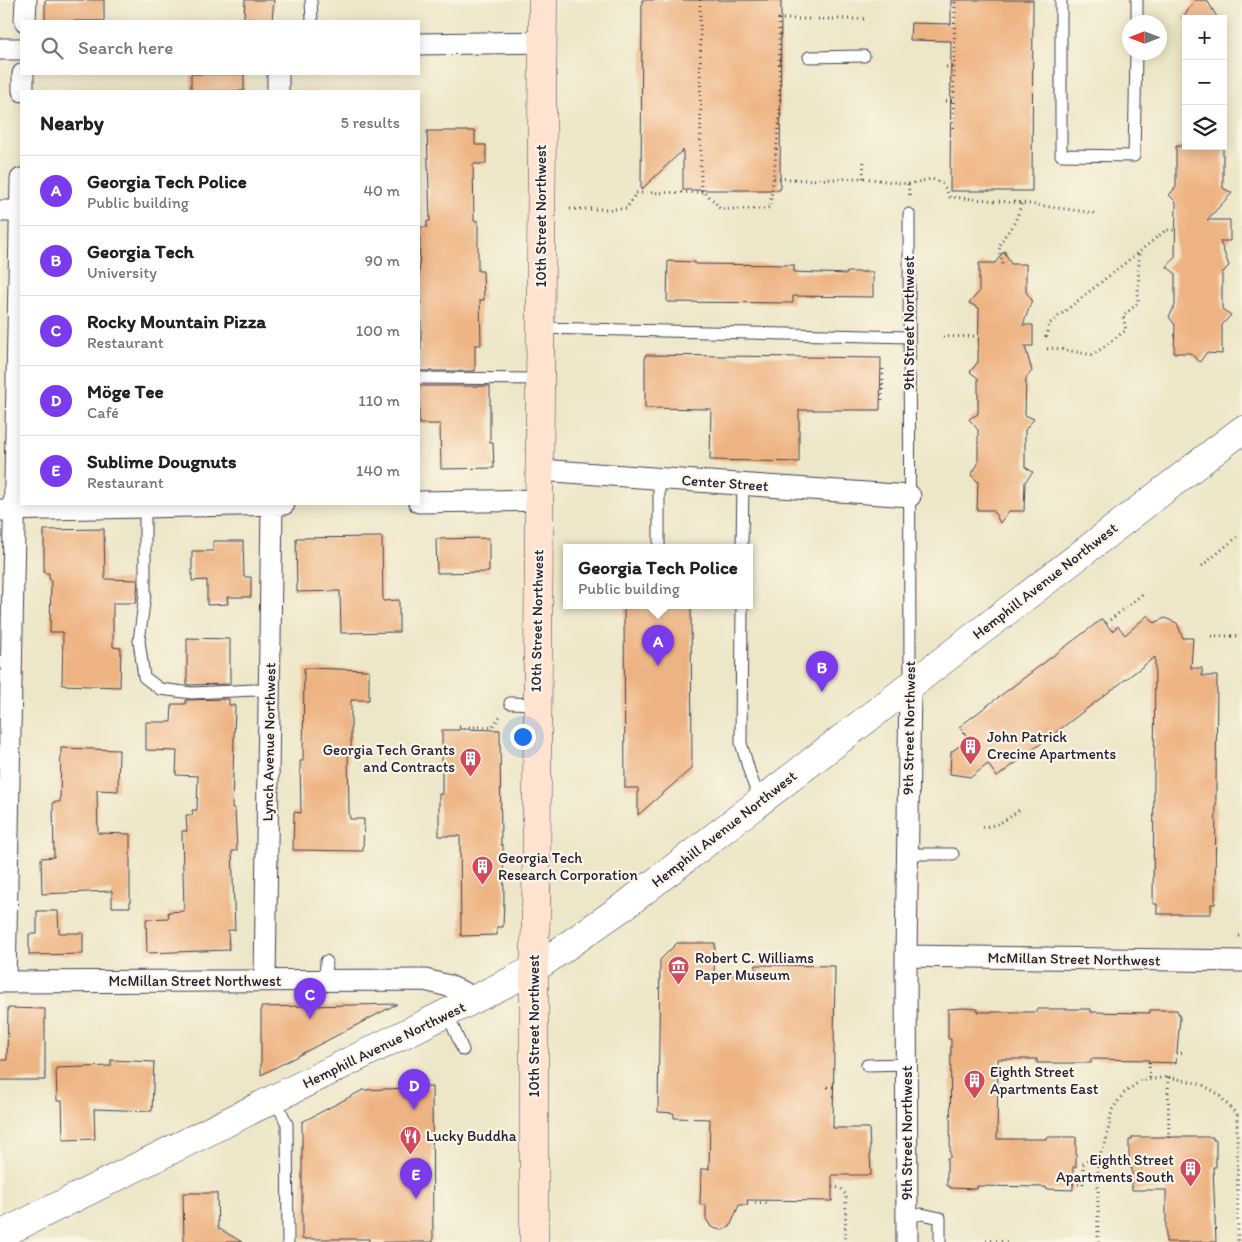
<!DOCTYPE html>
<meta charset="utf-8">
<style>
:root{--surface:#fff;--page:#f6f6f6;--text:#222;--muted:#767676;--line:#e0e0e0;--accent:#7c3aed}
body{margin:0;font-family:Itim,sans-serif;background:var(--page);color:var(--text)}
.controls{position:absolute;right:15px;top:15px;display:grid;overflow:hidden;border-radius:0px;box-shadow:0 2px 12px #0003}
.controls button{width:45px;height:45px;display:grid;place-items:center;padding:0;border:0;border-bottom:1px solid var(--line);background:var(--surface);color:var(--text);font:25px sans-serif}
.compass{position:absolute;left:1122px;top:15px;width:45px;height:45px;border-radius:50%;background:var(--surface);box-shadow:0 2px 12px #0003;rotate:270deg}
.you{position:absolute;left:522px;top:736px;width:18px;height:18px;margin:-12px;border:4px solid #fff;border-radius:50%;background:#1a73e8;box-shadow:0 0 0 8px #1a73e833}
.badge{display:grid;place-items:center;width:32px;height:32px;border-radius:50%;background:var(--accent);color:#fff;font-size:16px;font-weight:700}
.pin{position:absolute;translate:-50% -41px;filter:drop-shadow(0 1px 2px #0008)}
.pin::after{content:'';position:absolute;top:26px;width:18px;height:15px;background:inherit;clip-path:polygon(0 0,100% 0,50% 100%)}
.popup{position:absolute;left:563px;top:544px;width:190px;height:65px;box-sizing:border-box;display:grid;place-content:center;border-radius:0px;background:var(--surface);filter:drop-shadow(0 1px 4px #0005);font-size:16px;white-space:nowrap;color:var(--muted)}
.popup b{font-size:19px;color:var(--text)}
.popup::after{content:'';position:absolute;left:50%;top:100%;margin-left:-10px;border:10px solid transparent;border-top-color:var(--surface)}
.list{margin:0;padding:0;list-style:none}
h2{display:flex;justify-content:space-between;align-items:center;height:65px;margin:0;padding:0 20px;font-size:21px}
h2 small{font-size:16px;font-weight:400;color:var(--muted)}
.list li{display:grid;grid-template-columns:32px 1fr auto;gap:15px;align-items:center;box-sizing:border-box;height:70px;padding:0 20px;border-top:1px solid var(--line)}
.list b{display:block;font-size:19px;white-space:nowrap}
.list p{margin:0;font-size:16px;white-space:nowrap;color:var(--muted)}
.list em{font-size:16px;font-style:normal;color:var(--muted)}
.icon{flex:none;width:28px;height:28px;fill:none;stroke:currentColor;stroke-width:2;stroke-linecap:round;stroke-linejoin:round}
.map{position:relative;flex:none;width:1242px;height:1242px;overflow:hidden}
.search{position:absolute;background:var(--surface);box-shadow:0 2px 12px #0003;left:20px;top:20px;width:400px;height:55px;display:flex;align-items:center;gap:12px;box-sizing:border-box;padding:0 18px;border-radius:0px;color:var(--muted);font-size:19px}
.panel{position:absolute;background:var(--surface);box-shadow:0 2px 12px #0003;left:20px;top:90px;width:400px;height:415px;border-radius:0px}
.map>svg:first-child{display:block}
</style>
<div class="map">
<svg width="1242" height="1242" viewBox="0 0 1242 1242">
<rect width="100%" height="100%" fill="#fcf5e5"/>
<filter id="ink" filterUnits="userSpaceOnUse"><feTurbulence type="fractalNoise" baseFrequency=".02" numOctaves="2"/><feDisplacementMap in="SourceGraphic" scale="10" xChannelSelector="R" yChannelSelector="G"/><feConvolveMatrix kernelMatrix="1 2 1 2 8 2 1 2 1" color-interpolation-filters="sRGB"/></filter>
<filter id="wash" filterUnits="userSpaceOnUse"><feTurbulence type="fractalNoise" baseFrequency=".0096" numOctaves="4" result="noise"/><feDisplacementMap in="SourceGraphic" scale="20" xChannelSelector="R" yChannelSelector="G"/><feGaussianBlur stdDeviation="1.12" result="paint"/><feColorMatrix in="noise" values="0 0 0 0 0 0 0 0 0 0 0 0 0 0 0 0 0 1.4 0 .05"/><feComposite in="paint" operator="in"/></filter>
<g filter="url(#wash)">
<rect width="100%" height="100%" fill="#ede6c8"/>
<g id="blocks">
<path fill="#eeb382" d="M45,0H104V21H45Z
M245,0H274L272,20L244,18Z
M642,0H781L780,190H683V150L641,190Z
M951,0H1033L1032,191H950L951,41L910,40L911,23L951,24Z
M1195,0H1207L1218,19H1182Z
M191,74H244V91H191Z
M427,131H475V145H486V164H473L474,221H478V271H483L484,300H480L481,345H475V371H419V350H421V300H419L420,227H427V221H430Z
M1176,146H1223V188L1232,193L1207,220H1230V241H1220L1229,266L1222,273V309L1231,315L1222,325V354L1206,353L1200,362L1190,353H1174L1175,325L1169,317L1175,305V273L1167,267L1175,257L1176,202L1169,195L1176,187Z
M1004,251L1011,264H1026V292L1032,300L1023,325H1033V346H1025L1032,371L1026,378L1025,415L1034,419L1025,430V467L1033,472L1025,482L1024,511H1009L1000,523L993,510H977L978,482L971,475L978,464V430L969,419L978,414V378L970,372L978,362L979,308L969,303L979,292V263H995Z
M668,261L695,262V264L794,265V272L847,274V272H873V297L793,296V303L667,302Z
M645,355L881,358L880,410H799V462L710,460L711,409L645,408Z
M419,386H490V443H493L494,468L441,469L440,424H419Z
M104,529L105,579L138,580L136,603H113V647L121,648L120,687L62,685L63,632H50L51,579H49V573H44V530Z
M382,537L383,601L399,600V632L341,633L340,591L297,592L296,538Z
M489,538V572L437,573L436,539Z
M213,541H243L244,577H251V597H227L228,604L207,605V580L192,581V551H213Z
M624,605H691L692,768L638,815V788H625Z
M1148,615L1154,623L1165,618L1177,623L1183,638H1193L1191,668H1202V676H1217L1215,904H1211V914H1157V904H1153L1155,657L997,777L988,764L971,777L950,774L951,752L969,739L959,727L1102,619L1112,631L1118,626L1125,635Z
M187,638L230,639V684L187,685Z
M304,668L369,670V700H351V752L348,751L349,813L350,819H364L363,851L293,850L294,812L301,813L300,761H303Z
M229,699V705H235L232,808H235L237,851H232L235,930H228L229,950L147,953L146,919L169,918L168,912L184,911L182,831H187L186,815H193L192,810H197L198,776L176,775L177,751L146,750V722H171L172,704H186V700Z
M459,729L500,730L501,845H503L504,900L503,927H497V935L461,936L460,836H439V794H442V730H459Z
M61,748L119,750L118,791L97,790L98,833L130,834V907H112V891L42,894L41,858L54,857L53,802H60Z
M37,911H58L59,933H83V954L29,955V934H37Z
M677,943H715L714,974L755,975L756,965L835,966L833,1128H869L871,1175H832V1201L747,1200L748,1205H739L730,1227L720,1230L711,1227L706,1219V1205H700L701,1169H709L710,1119L674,1118V1113L658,1112L660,960Z
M397,1004L261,1075V1007Z
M8,1008L45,1009V1080H0L1,1060H7Z
M963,1008L978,1009V1012H1037V1009H1091V1012L1150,1013V1010H1177L1180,1018L1176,1063L1149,1062V1060L1091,1059V1063H1037V1059H998L997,1139H1046V1137H1076V1167H1073V1190L1046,1189V1187L977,1186V1189L950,1188V1186H947V1158H950L951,1039H948V1009Z
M111,1060L154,1062L152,1111L94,1109L95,1139L63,1140L62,1101H57L56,1068L111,1066Z
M432,1087L433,1242H369V1239H302V1122L363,1090Z
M1132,1137H1213V1140H1216V1167H1213L1216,1242H1166V1190H1132V1168H1130L1129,1153V1140H1132Z
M183,1193H217L218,1228L242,1242H184Z"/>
</g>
</g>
<g filter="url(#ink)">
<use href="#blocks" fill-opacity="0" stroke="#403f50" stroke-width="1"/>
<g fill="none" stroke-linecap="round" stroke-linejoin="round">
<defs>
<path id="service" d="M311,0L312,21
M1061,0V155L1134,156L1136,52
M1137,22V0
M809,57L864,56
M909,214L910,684
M541,328L909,337
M419,378L540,379
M145,507V595L139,641L144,677L160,689L192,693L254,690L270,691
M659,547V479
M742,547L743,484
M742,605L741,743L751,777L760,801
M510,703L536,704
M908,854H953
M325,980L326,961
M447,1013L463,1050
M867,1065L907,1064
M275,1099L287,1124L288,1242
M907,1217L922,1214L940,1218V1242"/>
<path id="minor" d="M25,21L26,0
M419,44L543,42
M0,49H21
M23,91V74
M278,91V74
M0,211H20
M540,470L910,496
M419,502L540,500
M0,510L284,504
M906,956L1242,961
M265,980L272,504
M0,982L425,980L449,986L477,999
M5,982L21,179
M907,1242L906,956L910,686"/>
<path id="tertiary" d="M0,1235L509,982L534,969L627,904L1242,430"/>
<path id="secondary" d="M534,1242V969L536,916L543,0"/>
</defs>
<use href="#service" stroke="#403f50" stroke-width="13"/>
<use href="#minor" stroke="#403f50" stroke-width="23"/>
<use href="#tertiary" stroke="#403f50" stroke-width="29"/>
<use href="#secondary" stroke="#403f50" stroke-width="29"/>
<path stroke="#403f50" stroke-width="3" stroke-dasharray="1 4" stroke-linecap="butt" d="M700,0L701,190L715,202L720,209H765L770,207L780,116L779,19H864
M946,67H954
M780,101H785
M946,101H953
M953,128L955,0
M774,178L805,180L863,178L908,184L932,179L943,184L950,197L1022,203L1094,213
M863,178L864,159
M908,184L910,198
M570,209H626L636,193L704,192
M1003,264C995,243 1002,241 1013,225C1017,219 1019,210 1022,203
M943,337L978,336
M1046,337L1049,324L1166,230H1176
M1047,349L1054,348L1093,355L1126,330L1123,316L1138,303L1139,252
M882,400L883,367
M1202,566L1237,537
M1106,623L1143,594
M1211,636H1237
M459,727H492L501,715
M982,827C997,826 1007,820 1019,810
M1239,936H1242
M1176,1054L1184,1053
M1149,1062L1150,1080
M1168,1077L1169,1140
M827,1087H834
M1073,1184H1083V1164L1091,1157H1098
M832,1187L841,1188L846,1195L845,1242
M755,1203H767
M986,1240L1008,1242
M1098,1242V1157L1105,1146L1112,1110L1123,1094L1140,1081L1168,1077L1201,1084L1218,1094L1237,1115L1238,1242"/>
<use href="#service" stroke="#fff" stroke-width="11"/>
<use href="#minor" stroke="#fff" stroke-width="21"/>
<use href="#tertiary" stroke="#fff" stroke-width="28"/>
<use href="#secondary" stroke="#fee3d1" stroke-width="28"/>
</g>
</g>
<defs>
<symbol id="building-pin" viewBox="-11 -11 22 30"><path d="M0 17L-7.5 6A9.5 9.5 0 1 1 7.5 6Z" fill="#d1495b" stroke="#fcf5e5"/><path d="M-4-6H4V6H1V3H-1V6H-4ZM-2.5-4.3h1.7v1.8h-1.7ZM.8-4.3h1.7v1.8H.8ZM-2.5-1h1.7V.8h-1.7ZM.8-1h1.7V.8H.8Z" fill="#fff"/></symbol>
<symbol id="museum-pin" viewBox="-11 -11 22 30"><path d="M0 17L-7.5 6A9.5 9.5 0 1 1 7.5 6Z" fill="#d1495b" stroke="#fcf5e5"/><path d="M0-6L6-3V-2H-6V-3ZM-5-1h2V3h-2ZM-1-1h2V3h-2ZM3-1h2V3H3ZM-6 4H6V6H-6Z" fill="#fff"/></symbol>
<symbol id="restaurant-pin" viewBox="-11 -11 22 30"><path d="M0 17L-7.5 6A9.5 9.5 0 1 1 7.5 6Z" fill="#d1495b" stroke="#fcf5e5"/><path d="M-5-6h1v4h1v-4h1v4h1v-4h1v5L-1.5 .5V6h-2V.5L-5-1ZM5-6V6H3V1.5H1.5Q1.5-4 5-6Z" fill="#fff"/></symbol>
</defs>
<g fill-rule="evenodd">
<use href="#building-pin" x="958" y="734" width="25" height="34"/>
<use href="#building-pin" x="458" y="746" width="25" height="34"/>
<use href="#building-pin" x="470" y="854" width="25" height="34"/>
<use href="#museum-pin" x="666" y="954" width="25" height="34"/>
<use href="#building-pin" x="962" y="1068" width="25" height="34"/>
<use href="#restaurant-pin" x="398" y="1124" width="25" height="34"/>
<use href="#building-pin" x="1178" y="1156" width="25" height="34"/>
</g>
<g text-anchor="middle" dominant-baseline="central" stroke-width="4.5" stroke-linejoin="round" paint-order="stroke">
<g font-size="15" fill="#22223b" stroke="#fcf5e5">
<text transform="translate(541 216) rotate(-90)">10th Street Northwest</text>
<text transform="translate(909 323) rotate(-90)">9th Street Northwest</text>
<text transform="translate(725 483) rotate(4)">Center Street</text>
<text transform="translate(1045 581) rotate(-38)">Hemphill Avenue Northwest</text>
<text transform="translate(537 621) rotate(-89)">10th Street Northwest</text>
<text transform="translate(909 728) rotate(-89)">9th Street Northwest</text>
<text transform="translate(269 742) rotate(-89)">Lynch Avenue Northwest</text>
<text transform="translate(724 829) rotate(-38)">Hemphill Avenue Northwest</text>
<text transform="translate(1074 959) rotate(1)">McMillan Street Northwest</text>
<text x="195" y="981">McMillan Street Northwest</text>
<text transform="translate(534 1026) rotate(-90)">10th Street Northwest</text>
<text transform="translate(384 1045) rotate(-26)">Hemphill Avenue Northwest</text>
<text transform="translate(907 1133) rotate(-90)">9th Street Northwest</text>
</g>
<g font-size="15" fill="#22223b" stroke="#fcf5e5" text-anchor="start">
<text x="987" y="737">John Patrick<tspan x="987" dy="17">Crecine Apartments</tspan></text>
<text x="455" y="750" text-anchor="end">Georgia Tech Grants<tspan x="455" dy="17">and Contracts</tspan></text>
<text x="498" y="858">Georgia Tech<tspan x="498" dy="17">Research Corporation</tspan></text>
<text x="695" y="958">Robert C. Williams<tspan x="695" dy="17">Paper Museum</tspan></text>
<text x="990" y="1072">Eighth Street<tspan x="990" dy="17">Apartments East</tspan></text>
<text x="426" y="1136">Lucky Buddha</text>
<text x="1174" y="1160" text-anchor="end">Eighth Street<tspan x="1174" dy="17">Apartments South</tspan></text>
</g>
</g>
</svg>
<div class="controls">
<button>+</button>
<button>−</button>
<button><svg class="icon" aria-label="layers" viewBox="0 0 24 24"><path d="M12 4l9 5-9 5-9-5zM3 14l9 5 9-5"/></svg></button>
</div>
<svg class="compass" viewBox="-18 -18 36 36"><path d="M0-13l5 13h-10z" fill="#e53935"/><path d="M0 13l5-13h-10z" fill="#767676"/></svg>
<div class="you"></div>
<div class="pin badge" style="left:658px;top:666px">A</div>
<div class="popup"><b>Georgia Tech Police</b>Public building</div>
<div class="pin badge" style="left:822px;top:692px">B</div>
<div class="pin badge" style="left:310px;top:1019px">C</div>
<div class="pin badge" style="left:414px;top:1110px">D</div>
<div class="pin badge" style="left:416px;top:1199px">E</div>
<div class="search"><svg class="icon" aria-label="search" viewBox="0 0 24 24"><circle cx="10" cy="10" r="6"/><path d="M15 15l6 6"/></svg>Search here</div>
<section class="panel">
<h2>Nearby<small>5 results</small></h2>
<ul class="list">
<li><span class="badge">A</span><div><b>Georgia Tech Police</b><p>Public building</p></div><em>40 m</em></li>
<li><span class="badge">B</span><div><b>Georgia Tech</b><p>University</p></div><em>90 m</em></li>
<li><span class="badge">C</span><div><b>Rocky Mountain Pizza</b><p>Restaurant</p></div><em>100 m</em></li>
<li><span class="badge">D</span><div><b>Möge Tee</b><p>Café</p></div><em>110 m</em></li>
<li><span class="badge">E</span><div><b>Sublime Dougnuts</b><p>Restaurant</p></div><em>140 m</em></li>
</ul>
</section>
</div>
